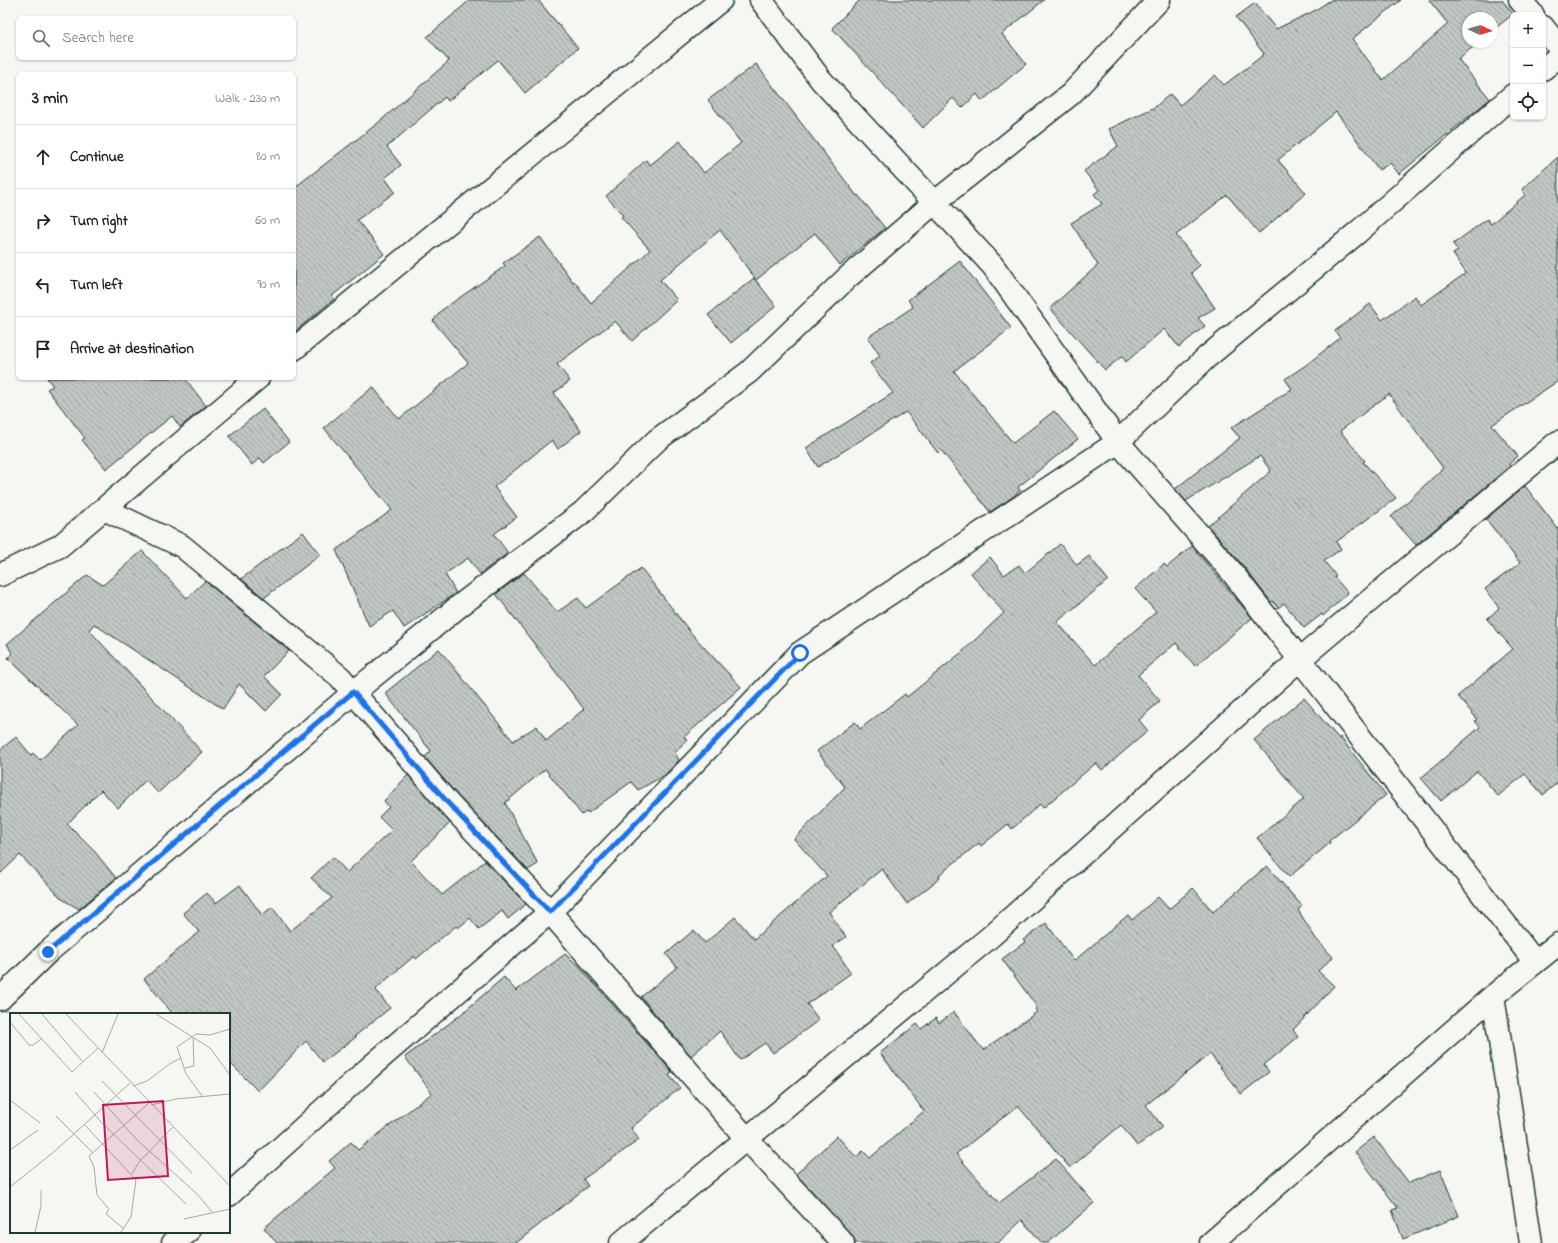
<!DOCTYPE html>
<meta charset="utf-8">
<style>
:root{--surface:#fff;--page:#f6f6f6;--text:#222;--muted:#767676;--line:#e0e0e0}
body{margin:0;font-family:"Indie Flower",sans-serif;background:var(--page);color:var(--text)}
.controls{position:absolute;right:12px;top:12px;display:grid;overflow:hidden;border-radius:6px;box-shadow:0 1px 3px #0004}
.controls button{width:36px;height:36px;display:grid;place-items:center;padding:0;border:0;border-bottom:1px solid var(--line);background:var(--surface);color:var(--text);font:20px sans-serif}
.compass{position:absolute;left:1462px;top:12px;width:36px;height:36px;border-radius:50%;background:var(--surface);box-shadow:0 1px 3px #0004;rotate:94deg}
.stop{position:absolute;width:12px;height:12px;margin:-9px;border:3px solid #1a73e8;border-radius:50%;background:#fff}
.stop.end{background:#1a73e8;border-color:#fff;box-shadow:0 1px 4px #0008}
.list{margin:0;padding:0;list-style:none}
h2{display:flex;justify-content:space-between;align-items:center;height:52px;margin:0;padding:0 16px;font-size:17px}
h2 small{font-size:13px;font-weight:400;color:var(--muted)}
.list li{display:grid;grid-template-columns:26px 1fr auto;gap:12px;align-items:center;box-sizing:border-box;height:64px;padding:0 16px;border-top:1px solid var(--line)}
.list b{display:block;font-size:15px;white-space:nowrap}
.list em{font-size:13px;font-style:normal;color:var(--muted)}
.icon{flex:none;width:22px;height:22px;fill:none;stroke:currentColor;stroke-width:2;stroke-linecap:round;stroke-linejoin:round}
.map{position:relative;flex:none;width:1558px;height:1243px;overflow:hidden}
.search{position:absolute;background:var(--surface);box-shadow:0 1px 3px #0004;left:16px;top:16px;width:280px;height:44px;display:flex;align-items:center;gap:10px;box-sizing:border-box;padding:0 14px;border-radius:6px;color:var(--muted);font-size:15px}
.panel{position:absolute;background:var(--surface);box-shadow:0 1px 3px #0004;left:16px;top:72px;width:280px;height:308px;border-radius:6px}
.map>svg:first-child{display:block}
</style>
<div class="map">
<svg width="1558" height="1243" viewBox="0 0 1558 1243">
<defs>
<pattern id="building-back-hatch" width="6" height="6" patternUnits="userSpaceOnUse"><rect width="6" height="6" fill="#c1c8c3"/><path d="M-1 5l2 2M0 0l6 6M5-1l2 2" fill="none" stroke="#9ca49f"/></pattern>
</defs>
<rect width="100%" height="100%" fill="#f6f6f2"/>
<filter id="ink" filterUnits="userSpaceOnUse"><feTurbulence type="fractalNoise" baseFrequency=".025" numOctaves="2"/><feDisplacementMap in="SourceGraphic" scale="8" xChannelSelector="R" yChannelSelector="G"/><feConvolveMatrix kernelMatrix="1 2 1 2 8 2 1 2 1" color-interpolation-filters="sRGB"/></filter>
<g filter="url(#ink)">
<path fill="url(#building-back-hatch)" stroke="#1f3d34" d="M470,0H538L578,48L525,93L498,60L448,101L445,97L387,147L401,165L385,178L395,192L357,220L384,254L332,296L334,299L294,332V188L378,123L449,61L427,37Z
M860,0H1044L1002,34L1026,64L982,101L977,94L962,108L953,98L923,128L832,28Z
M1331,0H1401L1352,39L1383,80L1448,24L1429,0H1502L1513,14L1492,31V18H1468V42H1479L1458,59L1490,99L1399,174L1390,163L1379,170L1336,112L1278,160L1306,193L1259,233L1227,195L1176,235L1200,265L1191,273L1215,308L1198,318L1205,326L1179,347L1164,329L1126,362L1122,356L1105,370L1050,308L1098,265L1071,223L1102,204L1094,194L1099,190L1084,171L1118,146L1109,129L1155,107L1170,94L1180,105L1215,75L1224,85L1262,56L1264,54L1236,17L1255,3L1276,29L1312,12Z
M756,64L857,196L858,195L885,228L840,265L815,233L756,280L720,230L660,280L677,300L632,341L615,321L557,364L570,381L554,393L581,431L558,449L552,440L494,487L517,517L494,534L508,553L480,574L468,558L445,574L456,593L404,628L393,611L369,626L336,550L392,510L324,428L373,387L399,419L468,363L433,321L442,310L505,266L503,263L540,237L573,282L574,281L591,303L650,250L621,217L623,215L606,196L646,160L650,165L680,141L704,173L741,143L708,100Z
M1558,157V381L1492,425L1518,456L1509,464L1510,466L1416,545L1391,517L1443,468L1389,394L1340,431L1365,461L1363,462L1396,498L1336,542L1341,549L1324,561L1336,576L1334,577L1348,593L1323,616L1322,614L1304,628L1284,603L1278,608L1273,601L1271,602L1241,563L1208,526L1271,471L1260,456L1186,501L1175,489L1240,438L1231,428L1292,389L1285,379L1306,365L1340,338L1335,331L1370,304L1382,320L1415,296L1421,305L1466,273L1453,254L1458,251L1453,244L1487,219L1491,224L1525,195L1522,189Z
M960,261L1011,328L954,371L1013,443L1054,411L1078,439L1018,487L1020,490L1014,496L990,512L941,450L938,453L906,412L818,467L806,448L893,393L870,363L880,356L868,337L913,307L908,300Z
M754,278L776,306L731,343L708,315Z
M47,378H185L206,406L180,427L172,416L106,469L82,440L85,438L47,389L53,386Z
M263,409L289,442L264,463L260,458L252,465L229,436Z
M1525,486L1558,529V782L1543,795L1525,774L1498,796L1477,771L1441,801L1421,778L1480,727L1475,721L1477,719L1458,696L1513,649L1487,619L1499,608L1485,589L1520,563L1486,519Z
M303,532L320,555L264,598L241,579Z
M1060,544L1077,565L1089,556L1108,580L1057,622L1095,665L1156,612L1135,589L1164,564L1167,567L1192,546L1252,618L1195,666L1176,643L1138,675L1160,701L1139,720L1148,731L1102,770L1096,763L1043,808L1040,804L1012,829L1008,824L981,846L979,843L939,875L940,878L907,904L882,869L829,912L846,937L833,946L851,973L807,1004L819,1020L773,1053L765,1043L740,1060L720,1031L691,1056L641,997L677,967L666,954L694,930L705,943L735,917L754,939L827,876L794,839L845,787L817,751L855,722L860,729L905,694L907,697L962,652L1004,613L971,573L990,557L1004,575L1019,565L1025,573Z
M142,551L187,598L205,581L289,651L264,676L282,694L266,711L239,684L223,709L94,624L89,630L202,752L158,793L146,780L118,808L101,790L67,824L95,852L116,878L79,909L62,899L20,855L0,874V750L16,737L31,755L33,753L40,760L78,725L8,658L12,653L7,644L87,575L103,585Z
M641,568L691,633L741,687L684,737L687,739L675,753L679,760L665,775L638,790L631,782L588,813L587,811L582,815L545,769L505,803L538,864L528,870L457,795L425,757L431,751L385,693L439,649L513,741L537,726L546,741L584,709L496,594L524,573L557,612L578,598L586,608Z
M1304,698L1339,739L1340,737L1386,795L1329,841L1330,843L1289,877L1257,838L1304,799L1254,740Z
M408,775L450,823L411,861L442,895L485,861L526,904L508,919L502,911L479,929L470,918L458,928L456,926L416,959L414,956L378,987L376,990L390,1008L355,1036L356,1037L323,1062L306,1041L258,1091L229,1062V1014H173L144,979L199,932L183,913L207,893L216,903L240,885L262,915L272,907L290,931L332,898L311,878L333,857L347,872L392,830L379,817L389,807L384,801Z
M1267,866L1302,906L1298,910L1316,939L1333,957L1318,971L1334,986L1293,1030L1298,1037L1264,1065L1269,1072L1241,1094L1210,1054L1146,1105L1163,1127L1137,1146L1121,1125L1070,1168L1018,1106L956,1154L999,1203L1056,1159L1094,1203L1048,1243H1042L1022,1220L998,1243H855L852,1235L796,1174L837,1136L856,1157L863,1151L870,1158L924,1111L880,1053L917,1024L921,1029L936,1018L939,1023L954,1012L983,1050L1037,1012L1035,1009L1037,1007L1002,959L1025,942L1023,940L1046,923L1074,961L1128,915L1132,920L1158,897L1169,909L1193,888L1213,912Z
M565,954L578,965L672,1072L669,1075L680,1088L631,1128L639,1140L583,1179L588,1186L516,1243H277L264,1228L335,1168L329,1161L351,1142L358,1150L432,1093L405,1057L459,1016L504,977L516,991Z
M1374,1137L1409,1183L1440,1170L1459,1216L1403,1239L1392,1210L1398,1208L1355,1152Z"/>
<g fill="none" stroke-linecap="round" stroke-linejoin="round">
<defs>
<path id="street" d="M761,0L821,80L993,266L1118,442L1231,571L1535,962
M1520,0L1533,15
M1543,27L1558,46
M1543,69L1558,57
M294,349L721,0
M104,509L182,546L340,677L448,803L550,912L747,1139L843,1243
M0,575L60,546L258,378
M1493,996L1531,1243
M0,999L48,952L353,693L458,607L583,512L657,440L749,372L848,277L934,203L1071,94L1159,0
M229,1195L368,1069L550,912L800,653L1118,442L1207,357L1358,232L1513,95
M173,1243L188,1232
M621,1243L990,937L1299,660L1558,442"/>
<path id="secondary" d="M1211,1243L1493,996L1558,944"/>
</defs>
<use href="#street" stroke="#1f3d34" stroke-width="25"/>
<use href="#secondary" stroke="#1f3d34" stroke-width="25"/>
<use href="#street" stroke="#f6f6f2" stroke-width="22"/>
<use href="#secondary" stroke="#f6f6f2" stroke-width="22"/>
</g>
</g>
<g fill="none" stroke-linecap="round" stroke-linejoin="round" filter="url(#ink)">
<path stroke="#1a73e8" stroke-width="5" d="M48,952L353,692L448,803L550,912L800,653"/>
</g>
<g transform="translate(10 1013)">
<rect width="220" height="220" fill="#f6f6f2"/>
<path fill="none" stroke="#a0aca6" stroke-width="1" d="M9,1L62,59L88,35M32,1L72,48M56,1L220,173M146,1L200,35L220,62M0,9L19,32H23L31,26M92,40L108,1M175,55L184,53L183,25M92,68L182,160M123,73L137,68L161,50L171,45M65,79L92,110L176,191M84,79L127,127L186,180L203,200M193,84L176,61L167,34L186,21L200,22L220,16M0,87L30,110M141,92L166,86L220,81M46,103L83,140M74,111L126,167L121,204L111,219M0,137L28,117M122,161L129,149L163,114M0,174L45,138L120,70M174,206L220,196M114,216L96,201L99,196L87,182L84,154L79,143L139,90M25,219L31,193V177"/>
<path fill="#c2185b" fill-opacity="0.15" stroke="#c2185b" stroke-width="2" d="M153,88L158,163L98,167L93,92Z"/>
<rect width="220" height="220" fill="none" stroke="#1f3d34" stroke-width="2"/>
</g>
</svg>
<div class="controls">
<button>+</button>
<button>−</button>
<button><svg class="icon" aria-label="locate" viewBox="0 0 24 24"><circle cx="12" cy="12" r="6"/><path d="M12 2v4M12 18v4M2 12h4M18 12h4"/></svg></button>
</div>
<svg class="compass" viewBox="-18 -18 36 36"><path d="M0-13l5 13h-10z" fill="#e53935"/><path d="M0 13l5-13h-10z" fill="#767676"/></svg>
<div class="stop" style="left:800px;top:653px"></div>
<div class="stop end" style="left:48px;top:952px"></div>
<div class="search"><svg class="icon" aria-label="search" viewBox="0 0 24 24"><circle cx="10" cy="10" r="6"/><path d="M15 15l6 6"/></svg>Search here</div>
<section class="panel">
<h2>3 min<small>Walk · 230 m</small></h2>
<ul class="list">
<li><svg class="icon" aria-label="ahead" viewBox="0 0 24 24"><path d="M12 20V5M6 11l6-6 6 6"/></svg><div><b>Continue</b></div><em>80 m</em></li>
<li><svg class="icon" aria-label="right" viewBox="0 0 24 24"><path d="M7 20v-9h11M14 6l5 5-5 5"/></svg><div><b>Turn right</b></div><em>60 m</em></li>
<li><svg class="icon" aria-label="left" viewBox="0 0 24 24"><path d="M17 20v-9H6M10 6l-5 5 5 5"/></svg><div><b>Turn left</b></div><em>90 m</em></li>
<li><svg class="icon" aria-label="arrive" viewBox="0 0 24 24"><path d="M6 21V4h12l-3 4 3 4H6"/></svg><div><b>Arrive at destination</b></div></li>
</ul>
</section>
</div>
